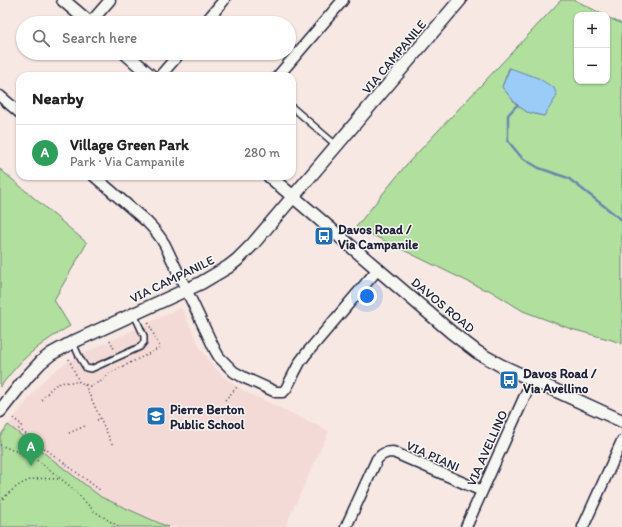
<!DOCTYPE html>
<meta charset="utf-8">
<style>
:root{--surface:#fff;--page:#f2f2f2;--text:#222;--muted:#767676;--line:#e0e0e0;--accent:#b45309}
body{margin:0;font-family:Itim,sans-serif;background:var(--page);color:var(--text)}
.controls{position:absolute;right:12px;top:12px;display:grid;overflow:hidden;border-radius:8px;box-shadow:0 1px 3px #0004}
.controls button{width:36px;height:36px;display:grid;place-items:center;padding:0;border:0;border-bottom:1px solid var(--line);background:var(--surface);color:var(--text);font:20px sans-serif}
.you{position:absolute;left:367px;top:296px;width:14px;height:14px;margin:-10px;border:3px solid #fff;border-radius:50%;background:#1a73e8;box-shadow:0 0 0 6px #1a73e833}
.badge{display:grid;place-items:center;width:26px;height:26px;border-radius:50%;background:var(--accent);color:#fff;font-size:13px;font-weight:700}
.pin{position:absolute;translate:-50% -33px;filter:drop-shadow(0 1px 2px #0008)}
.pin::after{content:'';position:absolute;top:21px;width:14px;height:12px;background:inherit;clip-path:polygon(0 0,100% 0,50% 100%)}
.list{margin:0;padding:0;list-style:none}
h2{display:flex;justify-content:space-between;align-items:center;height:52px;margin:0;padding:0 16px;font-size:17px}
h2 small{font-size:13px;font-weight:400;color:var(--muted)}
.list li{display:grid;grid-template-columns:26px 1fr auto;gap:12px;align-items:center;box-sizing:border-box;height:56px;padding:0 16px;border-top:1px solid var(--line)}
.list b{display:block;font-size:15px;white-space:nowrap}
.list p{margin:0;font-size:13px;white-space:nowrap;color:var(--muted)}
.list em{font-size:13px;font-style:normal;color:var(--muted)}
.icon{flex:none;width:22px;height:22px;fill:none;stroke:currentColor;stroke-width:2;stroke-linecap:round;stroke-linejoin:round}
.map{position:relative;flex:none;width:622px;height:527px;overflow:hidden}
.search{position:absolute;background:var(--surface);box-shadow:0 1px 3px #0004;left:16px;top:16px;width:280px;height:44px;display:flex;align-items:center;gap:10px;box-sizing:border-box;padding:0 14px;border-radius:22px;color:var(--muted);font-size:15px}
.panel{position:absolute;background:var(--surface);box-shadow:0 1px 3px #0004;left:16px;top:72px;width:280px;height:108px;border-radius:12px}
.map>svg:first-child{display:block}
</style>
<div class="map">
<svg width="622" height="527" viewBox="0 0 622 527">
<rect width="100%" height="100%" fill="#f7e8e4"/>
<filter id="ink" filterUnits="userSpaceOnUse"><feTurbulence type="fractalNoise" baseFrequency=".025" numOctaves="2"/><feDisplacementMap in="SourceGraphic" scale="8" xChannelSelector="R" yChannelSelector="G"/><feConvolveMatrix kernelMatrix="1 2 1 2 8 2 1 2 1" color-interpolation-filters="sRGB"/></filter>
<g filter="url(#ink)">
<path fill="#f4dad7" d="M180,308L182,309L200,347L207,358L213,366L228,380L244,391L329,431L285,527H168L101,497L8,425L38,387L46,378L57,369L69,361L84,353Z"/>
<path fill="#b0df9e" stroke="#69806c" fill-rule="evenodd" d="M561,0H575L604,15H577V81H607V17L622,24V344L612,340L571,329L523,311L489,290L483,289L356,227L406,165ZM509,68H510L544,116L527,112L517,105L502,87Z
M0,169L87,243L54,300L70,326C53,336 36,347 22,361C14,369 7,378 0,387Z
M8,425L101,497L168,527H0V436Z"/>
<path fill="#9bccf8" stroke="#6b88ac" d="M510,68L538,78L554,88L557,96L544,116L527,112L517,105L502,87Z"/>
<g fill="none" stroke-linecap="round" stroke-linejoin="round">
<path stroke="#6b88ac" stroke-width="2.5" d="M517,105L508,115V141L522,158L539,168L568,178L622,220"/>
<defs>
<path id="service" d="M292,107L336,145
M73,343L80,358L86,368L91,369L140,347L144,342V336L134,314"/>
<path id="minor" d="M90,23L110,0
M205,23L224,0
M160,76L180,53
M278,76L343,0
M0,96L20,113
M94,176L147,222C154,229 160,236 165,245L215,350L219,357L234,372L245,378L276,392H283L286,389L300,362L306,354L378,269
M346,527L377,459C382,454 385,452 393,452L482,491
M466,527L532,380
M583,527L622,441"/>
<path id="tertiary" d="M63,0L90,23
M125,53L151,76
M269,176L451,332L477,352L500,365L622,421
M0,411L27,377L41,362L51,354L73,342L201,283L228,267L237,260L252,245L460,0"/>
</defs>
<use href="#service" stroke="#22223b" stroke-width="8"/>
<use href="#minor" stroke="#22223b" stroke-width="13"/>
<use href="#tertiary" stroke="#22223b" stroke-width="15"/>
<path stroke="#22223b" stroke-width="1.5" stroke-dasharray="1 3" stroke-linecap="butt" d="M110,340L115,351
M69,359L79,382L90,386L104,380L108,374L160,348L148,322
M85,385L113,446
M42,400C56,382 56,382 79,382
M225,400L238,386
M13,418L22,425L19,429L100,490
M97,420L101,419
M69,433L85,426
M0,445L31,457L40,462L71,487L94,511L119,527
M0,501C10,492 21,481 35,479C43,478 52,479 61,479"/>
<use href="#service" stroke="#f6f6f2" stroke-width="5"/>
<use href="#minor" stroke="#f6f6f2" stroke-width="10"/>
<use href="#tertiary" stroke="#f6f6f2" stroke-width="12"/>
</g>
</g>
<defs>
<symbol id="bus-square" viewBox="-11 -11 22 22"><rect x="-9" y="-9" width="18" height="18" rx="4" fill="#1f6fb2" stroke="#f6f6f2"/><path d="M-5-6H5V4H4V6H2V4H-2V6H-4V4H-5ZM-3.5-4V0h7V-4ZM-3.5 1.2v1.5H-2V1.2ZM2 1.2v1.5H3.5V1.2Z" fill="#fff"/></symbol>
<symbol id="school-square" viewBox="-11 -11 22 22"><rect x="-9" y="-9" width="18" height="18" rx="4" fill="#1f6fb2" stroke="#f6f6f2"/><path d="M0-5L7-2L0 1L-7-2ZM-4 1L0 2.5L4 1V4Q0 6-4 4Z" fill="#fff"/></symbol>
</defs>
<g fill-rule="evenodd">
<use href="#bus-square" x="313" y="225" width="22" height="22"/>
<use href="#bus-square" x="498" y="369" width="22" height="22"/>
<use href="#school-square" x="145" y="405" width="22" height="22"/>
</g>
<g text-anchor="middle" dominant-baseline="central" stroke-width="3" stroke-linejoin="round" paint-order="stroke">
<g font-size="13" fill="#22223b" stroke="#f6f6f2">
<text transform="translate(394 57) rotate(-50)">VIA CAMPANILE</text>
<text transform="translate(172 279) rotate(-26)">VIA CAMPANILE</text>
<text transform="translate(443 305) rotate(40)">DAVOS ROAD</text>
<text transform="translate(487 448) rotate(-66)">VIA AVELLINO</text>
<text transform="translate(433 456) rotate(24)">VIA PIANI</text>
</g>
<g font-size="13" font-weight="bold" fill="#22223b" stroke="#f6f6f2" text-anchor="start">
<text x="338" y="229">Davos Road /<tspan x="338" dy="15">Via Campanile</tspan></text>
<text x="523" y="373">Davos Road /<tspan x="523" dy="15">Via Avellino</tspan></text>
<text x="170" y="409">Pierre Berton<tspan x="170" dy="15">Public School</tspan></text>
</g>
</g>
</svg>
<div class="controls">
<button>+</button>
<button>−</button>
</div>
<div class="you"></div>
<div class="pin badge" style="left:31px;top:466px;background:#2e9e5b">A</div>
<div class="search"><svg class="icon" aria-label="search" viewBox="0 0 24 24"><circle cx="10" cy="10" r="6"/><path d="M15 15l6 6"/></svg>Search here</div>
<section class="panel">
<h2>Nearby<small></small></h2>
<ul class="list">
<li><span class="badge" style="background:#2e9e5b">A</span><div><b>Village Green Park</b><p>Park · Via Campanile</p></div><em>280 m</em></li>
</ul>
</section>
</div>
